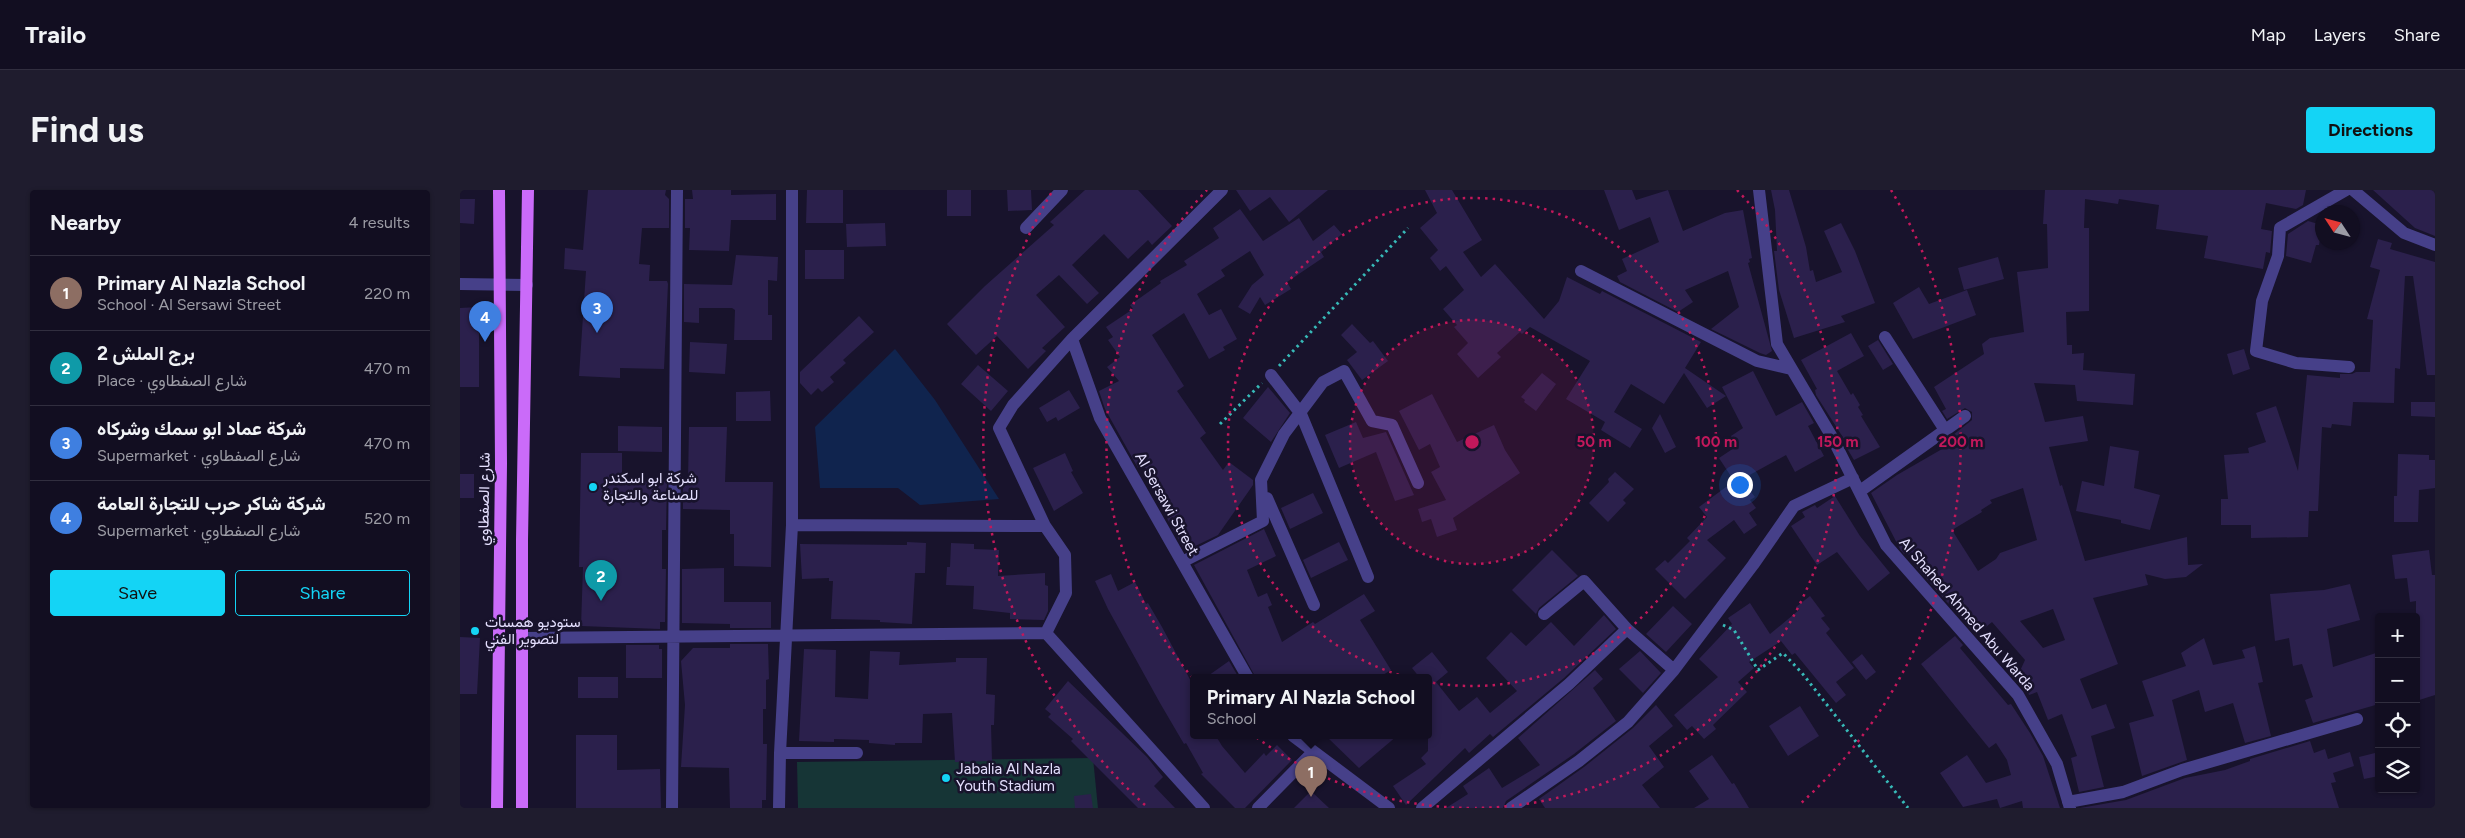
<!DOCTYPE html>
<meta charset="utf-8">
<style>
:root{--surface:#120e21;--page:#1f1c2e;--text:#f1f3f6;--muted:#9c9ca5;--line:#312e3f;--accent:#14d4f5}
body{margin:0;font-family:Figtree,Vazirmatn,sans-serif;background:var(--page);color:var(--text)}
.controls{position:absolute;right:15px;bottom:15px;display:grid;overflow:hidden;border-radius:5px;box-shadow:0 1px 4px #0004}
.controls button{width:45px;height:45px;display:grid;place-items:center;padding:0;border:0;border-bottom:1px solid var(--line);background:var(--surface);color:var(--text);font:25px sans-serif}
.compass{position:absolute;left:1855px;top:15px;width:45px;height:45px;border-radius:50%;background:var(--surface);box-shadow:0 1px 4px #0004;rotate:306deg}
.you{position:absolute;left:1279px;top:294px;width:18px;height:18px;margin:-12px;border:4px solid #fff;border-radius:50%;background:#1a73e8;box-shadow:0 0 0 8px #1a73e833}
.badge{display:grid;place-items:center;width:32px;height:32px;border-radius:50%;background:var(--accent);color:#fff;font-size:16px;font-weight:700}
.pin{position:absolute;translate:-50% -41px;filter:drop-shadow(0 1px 2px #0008)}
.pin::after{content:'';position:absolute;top:26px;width:18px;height:15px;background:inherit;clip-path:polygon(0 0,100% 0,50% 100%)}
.popup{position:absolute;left:730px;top:484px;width:242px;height:65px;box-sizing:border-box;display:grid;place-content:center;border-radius:5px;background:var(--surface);filter:drop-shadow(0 1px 4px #0005);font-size:16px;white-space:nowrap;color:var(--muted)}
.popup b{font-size:19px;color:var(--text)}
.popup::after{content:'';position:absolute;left:50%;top:100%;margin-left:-10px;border:10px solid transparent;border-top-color:var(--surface)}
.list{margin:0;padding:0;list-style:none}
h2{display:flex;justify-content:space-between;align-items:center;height:65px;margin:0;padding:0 20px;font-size:21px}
h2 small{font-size:16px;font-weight:400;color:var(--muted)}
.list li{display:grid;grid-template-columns:32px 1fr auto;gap:15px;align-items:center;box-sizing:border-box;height:75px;padding:0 20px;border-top:1px solid var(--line)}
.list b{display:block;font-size:19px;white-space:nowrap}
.list p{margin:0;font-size:16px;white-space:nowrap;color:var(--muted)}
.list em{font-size:16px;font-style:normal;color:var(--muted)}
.actions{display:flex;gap:10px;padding:15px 20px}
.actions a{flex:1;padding:11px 0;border:1px solid var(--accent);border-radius:5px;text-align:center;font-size:18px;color:var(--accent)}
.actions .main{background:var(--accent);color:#111}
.icon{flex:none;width:28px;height:28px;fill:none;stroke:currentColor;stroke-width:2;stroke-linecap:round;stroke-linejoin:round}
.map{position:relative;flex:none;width:1975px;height:618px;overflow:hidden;border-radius:5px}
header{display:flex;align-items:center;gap:30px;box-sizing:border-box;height:70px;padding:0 25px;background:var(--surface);border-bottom:1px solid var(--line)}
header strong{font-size:24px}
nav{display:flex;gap:28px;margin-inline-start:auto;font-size:18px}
.intro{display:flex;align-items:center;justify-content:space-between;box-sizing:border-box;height:120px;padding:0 30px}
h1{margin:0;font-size:35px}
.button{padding:12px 22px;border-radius:5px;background:var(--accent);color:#111;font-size:18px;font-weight:700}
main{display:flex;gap:30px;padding:0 30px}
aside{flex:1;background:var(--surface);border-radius:5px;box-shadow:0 1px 4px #0004}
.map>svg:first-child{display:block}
</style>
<header>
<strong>Trailo</strong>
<nav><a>Map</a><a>Layers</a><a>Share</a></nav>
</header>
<div class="intro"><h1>Find us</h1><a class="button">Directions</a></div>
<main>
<aside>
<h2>Nearby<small>4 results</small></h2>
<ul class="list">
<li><span class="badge" style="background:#8d6e63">1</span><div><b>Primary Al Nazla School</b><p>School · Al Sersawi Street</p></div><em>220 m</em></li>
<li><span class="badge" style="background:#0f9aa8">2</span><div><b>برج الملش 2</b><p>Place · شارع الصفطاوي</p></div><em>470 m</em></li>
<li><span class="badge" style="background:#3f7fe0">3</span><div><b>شركة عماد ابو سمك وشركاه</b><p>Supermarket · شارع الصفطاوي</p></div><em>470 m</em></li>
<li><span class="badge" style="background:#3f7fe0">4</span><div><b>شركة شاكر حرب للتجارة العامة</b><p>Supermarket · شارع الصفطاوي</p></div><em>520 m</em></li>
</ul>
<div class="actions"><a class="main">Save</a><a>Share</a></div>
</aside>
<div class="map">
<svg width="1975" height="618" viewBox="0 0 1975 618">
<rect width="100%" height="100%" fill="#18132c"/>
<path fill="#163536" d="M633,568L638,618H338L337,572Z"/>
<path fill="#10244e" d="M435,159L475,210L539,309L460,315L438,298H360L355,237Z"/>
<path fill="#2b204c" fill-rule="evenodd" d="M128,0H206L205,5L209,9V38H182L179,74L190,75L189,91H207L208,94L204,179L160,178V188L119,186L126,81L104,79L105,58L123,60Z
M232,0H271V5L316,4V30H271L269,61L229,60L230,38H225V9H233Z
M347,0H383V33H346Z
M487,0H511V26H487Z
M547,0H571L572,20L548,21Z
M625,0H678L712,36L692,55L688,50L668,69L644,44L612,75L639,103L627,114L599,85L576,105L605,137L582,158L586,161L568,179L537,146L516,165L487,134L525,96L594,35L590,32Z
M776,0H868L829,32L810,7L790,21Z
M965,0H992L1022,50L1003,62L1021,87L1035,74L1084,129L1099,111L1107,87L1140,104L1142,101L1241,152L1225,178L1266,206L1247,218L1224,183L1204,214L1171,194L1154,222L1182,239L1170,258L1141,240L1145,232L1106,209L1130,171L1070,137L1062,144L1060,142L1037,163L1041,167L1018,188L997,164L1008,153L994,137L997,135L983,119L1004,100L986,76L980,81L970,68L978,60L960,38L977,23Z
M1144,0H1172L1176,10L1208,0L1223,41L1265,23L1283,20L1292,68L1289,69L1290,72L1288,73L1312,161L1306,165L1300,163L1251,139L1279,117L1268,81L1225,100L1233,112L1218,122L1160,92L1157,86L1167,81L1162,69L1199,52L1190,27L1159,40Z
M1311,0H1329L1346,57L1350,81L1353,80L1356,92L1382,82L1364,41L1381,33L1395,61L1415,113L1381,126L1385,132L1334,148L1319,100L1314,61H1317L1315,20Z
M1585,0H1846L1843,15L1836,19L1806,13L1801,39L1812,41L1810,63L1806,62L1803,79L1744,68L1748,46L1696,39L1699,15L1659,9L1658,14L1625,9L1624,38H1629V121L1606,122L1607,155H1612V164L1624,163L1623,180L1675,184L1673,215L1617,211L1615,195L1574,193L1585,232L1623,226L1628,251L1589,257L1600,296L1602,295L1625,371L1727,347L1728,375L1743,374L1726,387L1705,389L1685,384L1688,395L1633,408L1658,474L1620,489L1632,519L1646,514L1655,538L1631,546L1644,597L1619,602L1611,568L1617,566L1602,524L1588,530L1577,502L1569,505L1560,481L1565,470L1532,432L1516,445L1457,378L1447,362L1444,364L1440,359L1411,303L1437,285L1496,251L1493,245L1512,230V222L1505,218L1487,229L1482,221L1486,219L1474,197L1524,164L1522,154L1530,148L1564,142L1557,82L1588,78L1587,34H1583ZM1563,298L1577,350L1540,363L1536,369L1518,381L1492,340L1522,322L1521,320L1532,313L1530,310ZM1593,419L1605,450L1583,458L1560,431Z
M1913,0H1975V46L1955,38Z
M0,9H15L14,34L0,33Z
M780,19L803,51L839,28L853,51L874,35L882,44L861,62L864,67L827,92L831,99L805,115L800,107L790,124L778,117L792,95L804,85L790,61L761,80L765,86L737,104L749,125L761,119L777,149L763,157L765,160L749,169L724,123L692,145L724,196L717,201L746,243L740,248L763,280L769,272L793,290V295L758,345L725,361L703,321L708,318L683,275L678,278L645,219L639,201L659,191L647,177L660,167L648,150L653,147L646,137L673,119L670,115L701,93L700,91L727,75L724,71L759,48L753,38Z
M1848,31L1862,35L1859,55H1856L1851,73L1826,66L1828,44Z
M425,33L426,56L387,57L386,34Z
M1918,49L1932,53L1930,59L1975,72V185H1967L1953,86H1945L1940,179L1935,178L1934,213L1893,212L1891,236L1872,234L1871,238L1862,237L1858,321H1849L1848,347L1791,348V335H1761V309H1768L1764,265L1789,263L1788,258L1806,252L1796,223L1816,216L1838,281L1847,185L1880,188V184H1892L1896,182H1910L1913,130L1907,129L1920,80L1910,77Z
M345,60H384V89H345Z
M276,65L318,67L317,91L308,90V125H312V150H274L275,120L272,118H239V133L224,132V94L272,95Z
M1538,67L1544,89L1504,100L1498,78Z
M1459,97L1469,114L1507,100L1516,125L1453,149L1433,113Z
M19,117V197H0V118Z
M399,126L414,142L383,170L386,173L370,187L374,192L362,202L358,198L351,205L340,193V182Z
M892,134L910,153L913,151L928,171L902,190L887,170L897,162L881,145Z
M1391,143L1404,166L1377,181L1391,205L1393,203L1400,215L1398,217L1403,225L1401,226L1420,257L1394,270L1382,250L1384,249L1356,205L1355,200L1357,199L1341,170Z
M1418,150L1433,174L1423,180L1408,156Z
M230,152L267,154L265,184L229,182Z
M1784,159L1790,179L1773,185L1767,164Z
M518,175L548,201L531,221L501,194Z
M1293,181L1316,226L1342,212L1354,233L1348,236L1364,266L1335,282L1326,265L1286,287L1292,295L1288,298L1295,307L1290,310L1296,318L1289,323L1297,335L1284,344L1274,330L1247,350L1266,368L1225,409L1195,379L1205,370L1208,373L1230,351L1227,348L1247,327L1239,317L1274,291L1259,268L1277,256L1271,246L1283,238L1262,197Z
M1082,183L1096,194L1076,221L1064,212L1065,210L1061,207Z
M808,197L830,223L811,252L783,228Z
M609,200L620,218L598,231L596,227L587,232L579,218Z
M310,201L311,231H276V202Z
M972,204L997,252L1034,235L1045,260L1060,283L993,328L997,340L977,347L971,329L962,332L958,319L986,310L971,282L980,277L970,254L959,260L939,221Z
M1951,212H1975V227L1951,226Z
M1200,224L1216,257L1205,263L1192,238Z
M896,232L903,248L926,242L954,305L935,311L916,262L879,278L865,245Z
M158,236L202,237V262L158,261Z
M229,237H267L265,292H313L311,377L274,376V344H270V320L223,319V291H228Z
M1650,256L1679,261L1674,298L1700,305L1690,340L1661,333V330L1616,321L1622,291L1644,296Z
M121,263H162V292L207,291L206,340H202V379H206L205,432H200V439L121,436L123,377H119Z
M605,263L613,281L611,282L623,303L594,321L573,278Z
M1938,264L1969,265V270H1975V298L1959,300L1958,332H1934V306H1937Z
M1155,282L1174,299L1163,310L1166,313L1148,332L1129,313L1149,292L1148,289Z
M0,284H14V308H0Z
M853,303L863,323L830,339L821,318Z
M1375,306L1400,346L1430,383L1408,401L1377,362L1357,375L1331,336L1345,327L1342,322L1355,315L1357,318Z
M804,339L816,366L787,380L798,407L807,403L812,415L808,417L822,452L853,432L855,434L904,404L915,421L900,430L931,480L918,488H796L734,375Z
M447,352L466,353L465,383H455L452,434L420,432V430L371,429L373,391H369V388L342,389L340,354L447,355Z
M879,352L888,370L851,388L843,370Z
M491,353L514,354V359L539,360L538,386L585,383V395L588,396V421L584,430L550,429V423L513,419L514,396L486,395L487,377H490Z
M1092,360L1118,386L1079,418L1076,424L1052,400Z
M1969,360L1972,385H1975V505L1956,511V411L1950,412L1947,388L1935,389L1932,365Z
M264,378V412H311V438H270V434L222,433V379Z
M651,384L658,401L675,392L686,414L688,413L702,437L734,497V546H756L762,556L785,583L804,563L806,566L817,555L832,570L785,618H775L741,584L743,583L726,553L724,554L700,513L648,419L635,391Z
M1890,394L1900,430L1867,439L1873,477L1919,462V514L1853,533L1845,510L1853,507L1842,474L1833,476L1829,448L1815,451L1810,404L1864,400Z
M1350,406L1365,426L1361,428L1370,439L1366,443L1394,478L1376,492L1386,505L1376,513L1335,463L1332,465L1321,451L1289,472L1294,478L1278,492L1287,502L1253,535L1256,539L1244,549L1232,536L1227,540L1214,525L1258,487L1239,469L1272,434L1268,428L1290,413L1310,444L1339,420L1336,417Z
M1213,416L1232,434L1206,462L1186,444Z
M1144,425L1156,439L1104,488L1033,547L1030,544L1009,563L1005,558L946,615L933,596L966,574L961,568L968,561V488H960L952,478L972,462L988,482L976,492L999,521L1017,507L1030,523L1057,501L1026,468L1051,442L1066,456L1091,432L1114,456Z
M1495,446L1503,455L1500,458L1548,515L1551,514L1570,543L1583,566L1600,618H1563L1562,611L1540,618L1537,609L1503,617L1480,583L1507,565L1526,593L1551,585L1547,570L1536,553L1529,558L1461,474Z
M0,447L20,448L17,504H0Z
M1744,448L1753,475L1785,468L1782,460L1795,456L1803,492L1798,493L1811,546L1785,553L1773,513L1745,522L1739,500L1712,510L1727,570L1682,586L1669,533L1694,526L1682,491L1726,476L1721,463Z
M270,454H308L309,489L306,490V519H303V554H307L306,610H302V618H270L269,578L221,577L225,515L221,471L233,458H270Z
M166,455H199V459H202V488H166Z
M344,459L376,460L375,507L408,509L410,461L440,462L439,475L496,472V468H527L526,504L535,505L534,535H531L532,571L495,572L492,523L463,524L462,553H435V555L409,553V550L374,549V552L339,551Z
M1180,461L1201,483L1183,503L1159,479Z
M1402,464L1416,482L1406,490L1392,472Z
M769,471L779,488H745Z
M1135,480L1143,489L1133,498L1156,531L1114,564L1046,611L1043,618H986L1008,604L1003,596L1029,578L1042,598L1080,575L1058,548Z
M118,487H158V508H118Z
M608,491L687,567L703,587L694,596L715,618H678L611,551L613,549L588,527L591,524L585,519Z
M1196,515L1213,536L1189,556L1204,577L1182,595L1200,618H1085L1079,609L1124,577L1173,538Z
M1340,516L1359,546L1328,566L1309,536Z
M116,545H157V580L200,579L201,618H116Z
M866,546H937L899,578Z
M1850,551L1854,563L1865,559L1868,569L1890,562L1894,576L1873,583L1876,592L1871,593L1879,618H1620L1666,610L1725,588L1765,580L1790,571V569Z
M1919,562V586L1904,589L1899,567Z
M1252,565L1272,594L1274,593L1289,618H1234L1249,609L1229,581Z
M851,601L869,618H834Z
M631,604L633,618H615L614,606Z"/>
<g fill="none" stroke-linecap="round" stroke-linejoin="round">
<path stroke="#37bab8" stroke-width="3" stroke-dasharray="2.5 4" stroke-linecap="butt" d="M819,176L948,38
M760,234L802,193
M1263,435L1274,440L1298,480L1323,463L1342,483L1448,618"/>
<path stroke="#464089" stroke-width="12" d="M1299,0L1317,154L1372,247L1426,355L1558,505L1597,574L1610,618
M1886,0L1820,38L1818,66L1802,111L1796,161L1836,173L1889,177
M1893,0L1944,43L1975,55
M566,38L602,0
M1121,81L1297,171L1331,179
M0,94L67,95
M1425,147L1485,240
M612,149L640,228L788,488
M811,185L841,224L908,387
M1400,301L1505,226
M807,308L854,415
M332,335L585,336
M722,372L803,331L801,290L824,244L863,192L884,181L912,231L932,235L958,293
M1084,424L1124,391L1167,439
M586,443L744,618
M63,448L586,443L606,403L605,365L585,336L539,238L553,215L612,149L762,0
M833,546L929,618
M320,563H397
M1608,612L1663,602L1722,580L1897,529
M212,618L217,0
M319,618L320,563L332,335V0
M798,618L853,562
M962,618L1109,494L1167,439L1214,480L1293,375L1334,316L1393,288
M1051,618L1119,571L1168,532L1214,480"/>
<path stroke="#ca6bf9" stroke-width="12" d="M37,618L41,273L39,0
M62,618V350L68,0"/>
</g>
<circle cx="1012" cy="252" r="122" fill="#c2185b" fill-opacity=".12"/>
<g fill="none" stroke="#c2185b" stroke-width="2.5" stroke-dasharray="2.5 5">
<circle cx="1012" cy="252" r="122"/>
<circle cx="1012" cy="252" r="244"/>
<path d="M1009 618A366 366 0 0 1 747 0M1277 0A366 366 0 0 1 1015 618"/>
<path d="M685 615A489 489 0 0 1 593 0M1431 0A489 489 0 0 1 1339 615"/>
</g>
<g fill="#14d4f5" stroke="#18132c" stroke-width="2">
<circle cx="133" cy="297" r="5"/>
<circle cx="15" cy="441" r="5"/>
<circle cx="486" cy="588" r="5"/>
</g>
<g text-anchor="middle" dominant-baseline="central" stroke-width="5" stroke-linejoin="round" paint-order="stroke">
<g font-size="15" fill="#e4dffe" stroke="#18132c" text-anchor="start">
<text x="143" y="288">شركة ابو اسكندر<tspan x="143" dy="17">للصناعة والتجارة</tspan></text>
<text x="25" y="432">ستوديو همسات<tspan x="25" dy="17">لتصوير الفني</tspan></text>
<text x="496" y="579">Jabalia Al Nazla<tspan x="496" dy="17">Youth Stadium</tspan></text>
</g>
<g font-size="15" fill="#e4dffe" stroke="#18132c">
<text transform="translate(24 309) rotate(-89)">شارع الصفطاوي</text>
<text transform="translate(707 314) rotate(61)">Al Sersawi Street</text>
<text transform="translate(1507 424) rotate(49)">Al Shahed Ahmed Abu Warda</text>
</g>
</g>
<circle cx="1012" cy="252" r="8" fill="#c2185b" stroke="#18132c" stroke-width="2.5"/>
<g font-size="15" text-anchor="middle" font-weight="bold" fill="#c2185b" stroke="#18132c" stroke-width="5" stroke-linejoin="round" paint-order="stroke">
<text x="1134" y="257">50 m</text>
<text x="1256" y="257">100 m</text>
<text x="1378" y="257">150 m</text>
<text x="1501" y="257">200 m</text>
</g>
</svg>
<div class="controls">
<button>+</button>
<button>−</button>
<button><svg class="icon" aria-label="locate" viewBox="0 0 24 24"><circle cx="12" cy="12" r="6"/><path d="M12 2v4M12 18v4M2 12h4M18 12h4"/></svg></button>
<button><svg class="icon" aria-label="layers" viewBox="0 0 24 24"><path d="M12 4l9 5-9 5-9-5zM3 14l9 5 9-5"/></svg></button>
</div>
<svg class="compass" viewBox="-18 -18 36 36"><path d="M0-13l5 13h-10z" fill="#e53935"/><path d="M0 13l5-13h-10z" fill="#9c9ca5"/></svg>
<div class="you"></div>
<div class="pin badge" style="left:851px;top:607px;background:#8d6e63">1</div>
<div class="popup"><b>Primary Al Nazla School</b>School</div>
<div class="pin badge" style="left:141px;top:411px;background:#0f9aa8">2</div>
<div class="pin badge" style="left:137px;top:143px;background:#3f7fe0">3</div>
<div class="pin badge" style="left:25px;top:152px;background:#3f7fe0">4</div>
</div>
</main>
